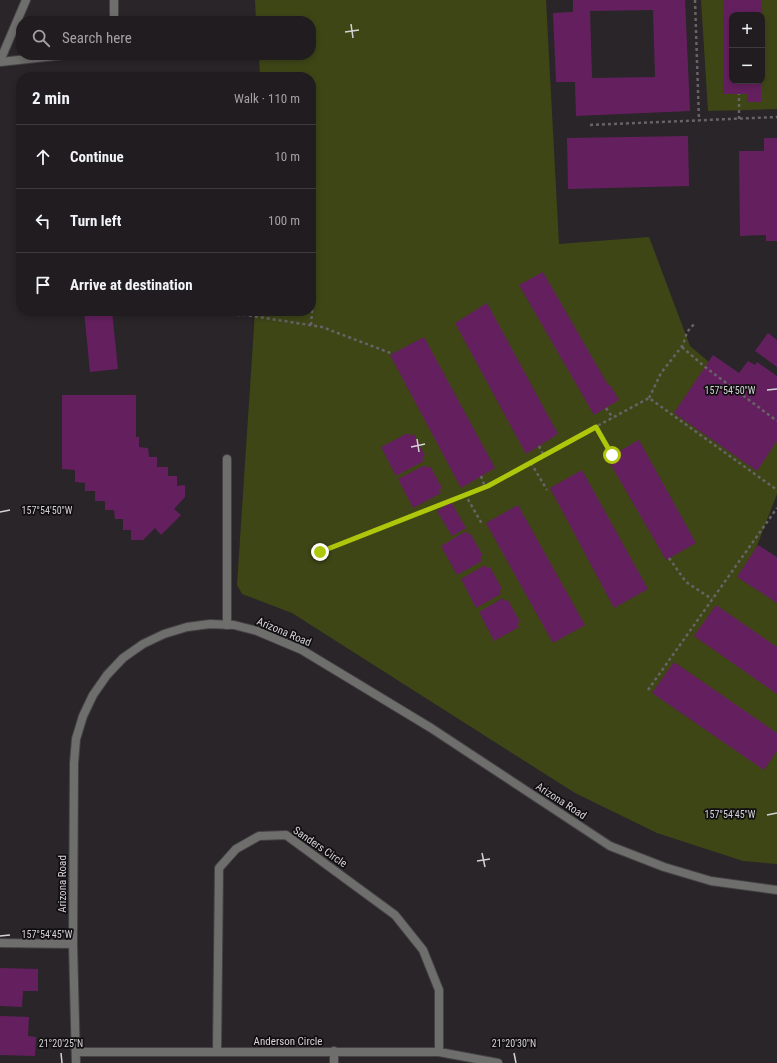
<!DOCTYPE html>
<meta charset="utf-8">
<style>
:root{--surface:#201c1f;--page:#282528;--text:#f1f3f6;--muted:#a2a1a4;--line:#3d3a3d}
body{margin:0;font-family:"Roboto Condensed",sans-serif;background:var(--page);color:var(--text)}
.controls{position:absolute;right:12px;top:12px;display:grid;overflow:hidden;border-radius:8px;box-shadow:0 2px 6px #0003}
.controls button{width:36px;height:36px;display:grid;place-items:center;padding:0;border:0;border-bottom:1px solid var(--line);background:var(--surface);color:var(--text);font:20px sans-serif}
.stop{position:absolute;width:12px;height:12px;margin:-9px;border:3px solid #aec60c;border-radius:50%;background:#fff}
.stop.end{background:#aec60c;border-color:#fff;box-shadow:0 1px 4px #0008}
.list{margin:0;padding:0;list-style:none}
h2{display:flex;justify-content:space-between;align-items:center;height:52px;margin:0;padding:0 16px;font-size:17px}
h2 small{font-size:13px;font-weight:400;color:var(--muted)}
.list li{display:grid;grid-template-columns:26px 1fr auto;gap:12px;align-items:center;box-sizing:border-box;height:64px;padding:0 16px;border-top:1px solid var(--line)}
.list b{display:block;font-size:15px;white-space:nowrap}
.list em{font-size:13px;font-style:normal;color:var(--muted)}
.icon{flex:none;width:22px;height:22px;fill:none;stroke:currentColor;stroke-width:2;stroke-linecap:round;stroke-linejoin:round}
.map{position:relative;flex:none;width:777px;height:1063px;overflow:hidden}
.search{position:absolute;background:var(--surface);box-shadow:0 2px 6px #0003;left:16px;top:16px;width:300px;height:44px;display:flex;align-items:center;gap:10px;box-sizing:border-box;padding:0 14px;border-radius:16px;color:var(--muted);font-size:15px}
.panel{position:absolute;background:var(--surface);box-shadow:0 2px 6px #0003;left:16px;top:72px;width:300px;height:244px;border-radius:16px}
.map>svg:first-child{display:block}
</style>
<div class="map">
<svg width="777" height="1063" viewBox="0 0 777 1063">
<rect width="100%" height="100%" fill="#2a2529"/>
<path fill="#3e4616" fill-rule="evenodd" d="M255,0H546L559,244L649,237L690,346L777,419V494L755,551L777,565V864L743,861L657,833L575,793L292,613L242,594L237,585L255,311H311V77H260L259,55H311V21H256Z
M701,0H777V109L708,111ZM732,15H762V81H732Z"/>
<path fill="#64205e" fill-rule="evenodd" d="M573,0H685L690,111L576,116L575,82H556L553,13L573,12ZM653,10L655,77L592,78L590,11Z
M723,0H762V15H732V81H761V102H747V94H723Z
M688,136L689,186L568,189L567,138Z
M764,138H777V241H766V235L740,236L739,151H764Z
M543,272L608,385H610L619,400L594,415L519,285Z
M487,303L558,434L526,454L455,323Z
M84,311H112L118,369L90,372Z
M768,333L777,340V367L755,351Z
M424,337L495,468L461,488L390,355Z
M713,355L739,373L748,361L755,365L757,362L777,376V441L757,471L674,413Z
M62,395H136V437H139V447L148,448L149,457H157V467H168V476H177V486L185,485V497L174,509L181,515L161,535L155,528L143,540H131V530H123V519H115L114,510H105V501H95V491H85V483L75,482V470L62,469Z
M408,433L410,436L414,434L425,456L422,458L424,461L396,476L381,447Z
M639,440L696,543L666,560L607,458Z
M425,465L427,468L430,466L442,488L439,490L441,493L413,508L398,479Z
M582,470L648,589L614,608L550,488Z
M451,502L466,528L452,536L437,511Z
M518,505L585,625L553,643L486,523Z
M466,531L468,535L470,533L483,556L480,557L482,561L457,575L441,546Z
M758,545L777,557V603L737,577Z
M485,565L487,568L490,567L502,589L499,591L501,594L476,608L461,579Z
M503,598L505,601L508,600L520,622L517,624L519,627L494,641L479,612Z
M716,605L777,647V694L694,636Z
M674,662L777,733V751L764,770L652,693Z
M0,968L38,969V991H23L22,1007L0,1006Z
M0,1016L29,1017L28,1036L36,1037L35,1056L0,1055Z"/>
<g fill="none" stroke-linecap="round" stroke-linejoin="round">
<defs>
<path id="lane" d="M114,21V0
M0,62L64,55
M227,625V459"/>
<path id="street" d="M0,61L26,0
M0,943L73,944
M76,1052H439L498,1063
M217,1052L219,868L236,849L259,836L286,835L395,915L423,950L439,990V1052
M76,1063L73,944L74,763L76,739L83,716L93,695L107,675L123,658L143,644L164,634L187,627L210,624L234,625L257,631L302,650L431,728L610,846L664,867L711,881L777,890
M334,1063V1051"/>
</defs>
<use href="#lane" stroke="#454145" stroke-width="10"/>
<use href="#street" stroke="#454145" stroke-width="10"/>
<path stroke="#676366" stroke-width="2.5" stroke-dasharray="3 3" stroke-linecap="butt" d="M695,0L699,121
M739,119V94
M590,125L777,117
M237,315H246L322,327L393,354
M311,325L313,301
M682,347L705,367L777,421
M649,398L661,373L683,345L687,332L695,323
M606,408L613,418
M596,427L612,455
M539,446L544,456
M531,463L547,490
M481,476L485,487
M465,494L482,524
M320,552L488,485L649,398L777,490
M669,558L686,582L712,599
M648,690L777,508"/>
<use href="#lane" stroke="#6e6f6c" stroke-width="8"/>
<use href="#street" stroke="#6e6f6c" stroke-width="8"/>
</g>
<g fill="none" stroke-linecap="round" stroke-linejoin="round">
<path stroke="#aec60c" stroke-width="5" d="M320,552L488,486L596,427L612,455"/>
</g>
<path fill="none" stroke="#d5d2d5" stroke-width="1.5" d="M351,24L353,38M345,32L359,30M767,390L777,389M417,439L419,452M411,447L425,444M0,512L10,510M767,815L777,813M482,853L485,867M477,861L490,859M0,936L10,935M61,1053L62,1063M514,1053L516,1063"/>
<g text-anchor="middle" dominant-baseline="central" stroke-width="3.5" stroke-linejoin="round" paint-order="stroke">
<g font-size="11" fill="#d5d2d5" stroke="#110f11">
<text transform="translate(284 632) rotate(23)">Arizona Road</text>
<text transform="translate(561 801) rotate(33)">Arizona Road</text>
<text transform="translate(320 847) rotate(35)">Sanders Circle</text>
<text transform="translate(62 884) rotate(-90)">Arizona Road</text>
<text x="288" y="1041">Anderson Circle</text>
</g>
</g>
<g font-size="10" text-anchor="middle" fill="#d5d2d5" stroke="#110f11" stroke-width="3.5" stroke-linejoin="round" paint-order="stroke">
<text x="730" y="394">157°54'50"W</text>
<text x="47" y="514">157°54'50"W</text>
<text x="730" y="818">157°54'45"W</text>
<text x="47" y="938">157°54'45"W</text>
<text x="61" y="1047">21°20'25"N</text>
<text x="514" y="1047">21°20'30"N</text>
</g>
</svg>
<div class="controls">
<button>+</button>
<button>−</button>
</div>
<div class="stop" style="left:612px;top:455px"></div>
<div class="stop end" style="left:320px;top:552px"></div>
<div class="search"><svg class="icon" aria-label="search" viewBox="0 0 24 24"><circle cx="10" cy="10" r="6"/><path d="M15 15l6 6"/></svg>Search here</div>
<section class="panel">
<h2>2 min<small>Walk · 110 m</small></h2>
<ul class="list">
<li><svg class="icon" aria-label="ahead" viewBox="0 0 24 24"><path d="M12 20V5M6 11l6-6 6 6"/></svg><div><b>Continue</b></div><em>10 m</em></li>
<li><svg class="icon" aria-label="left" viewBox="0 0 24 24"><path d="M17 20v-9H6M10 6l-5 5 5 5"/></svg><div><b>Turn left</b></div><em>100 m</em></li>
<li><svg class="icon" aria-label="arrive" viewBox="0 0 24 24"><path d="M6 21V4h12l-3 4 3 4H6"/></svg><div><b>Arrive at destination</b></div></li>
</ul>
</section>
</div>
